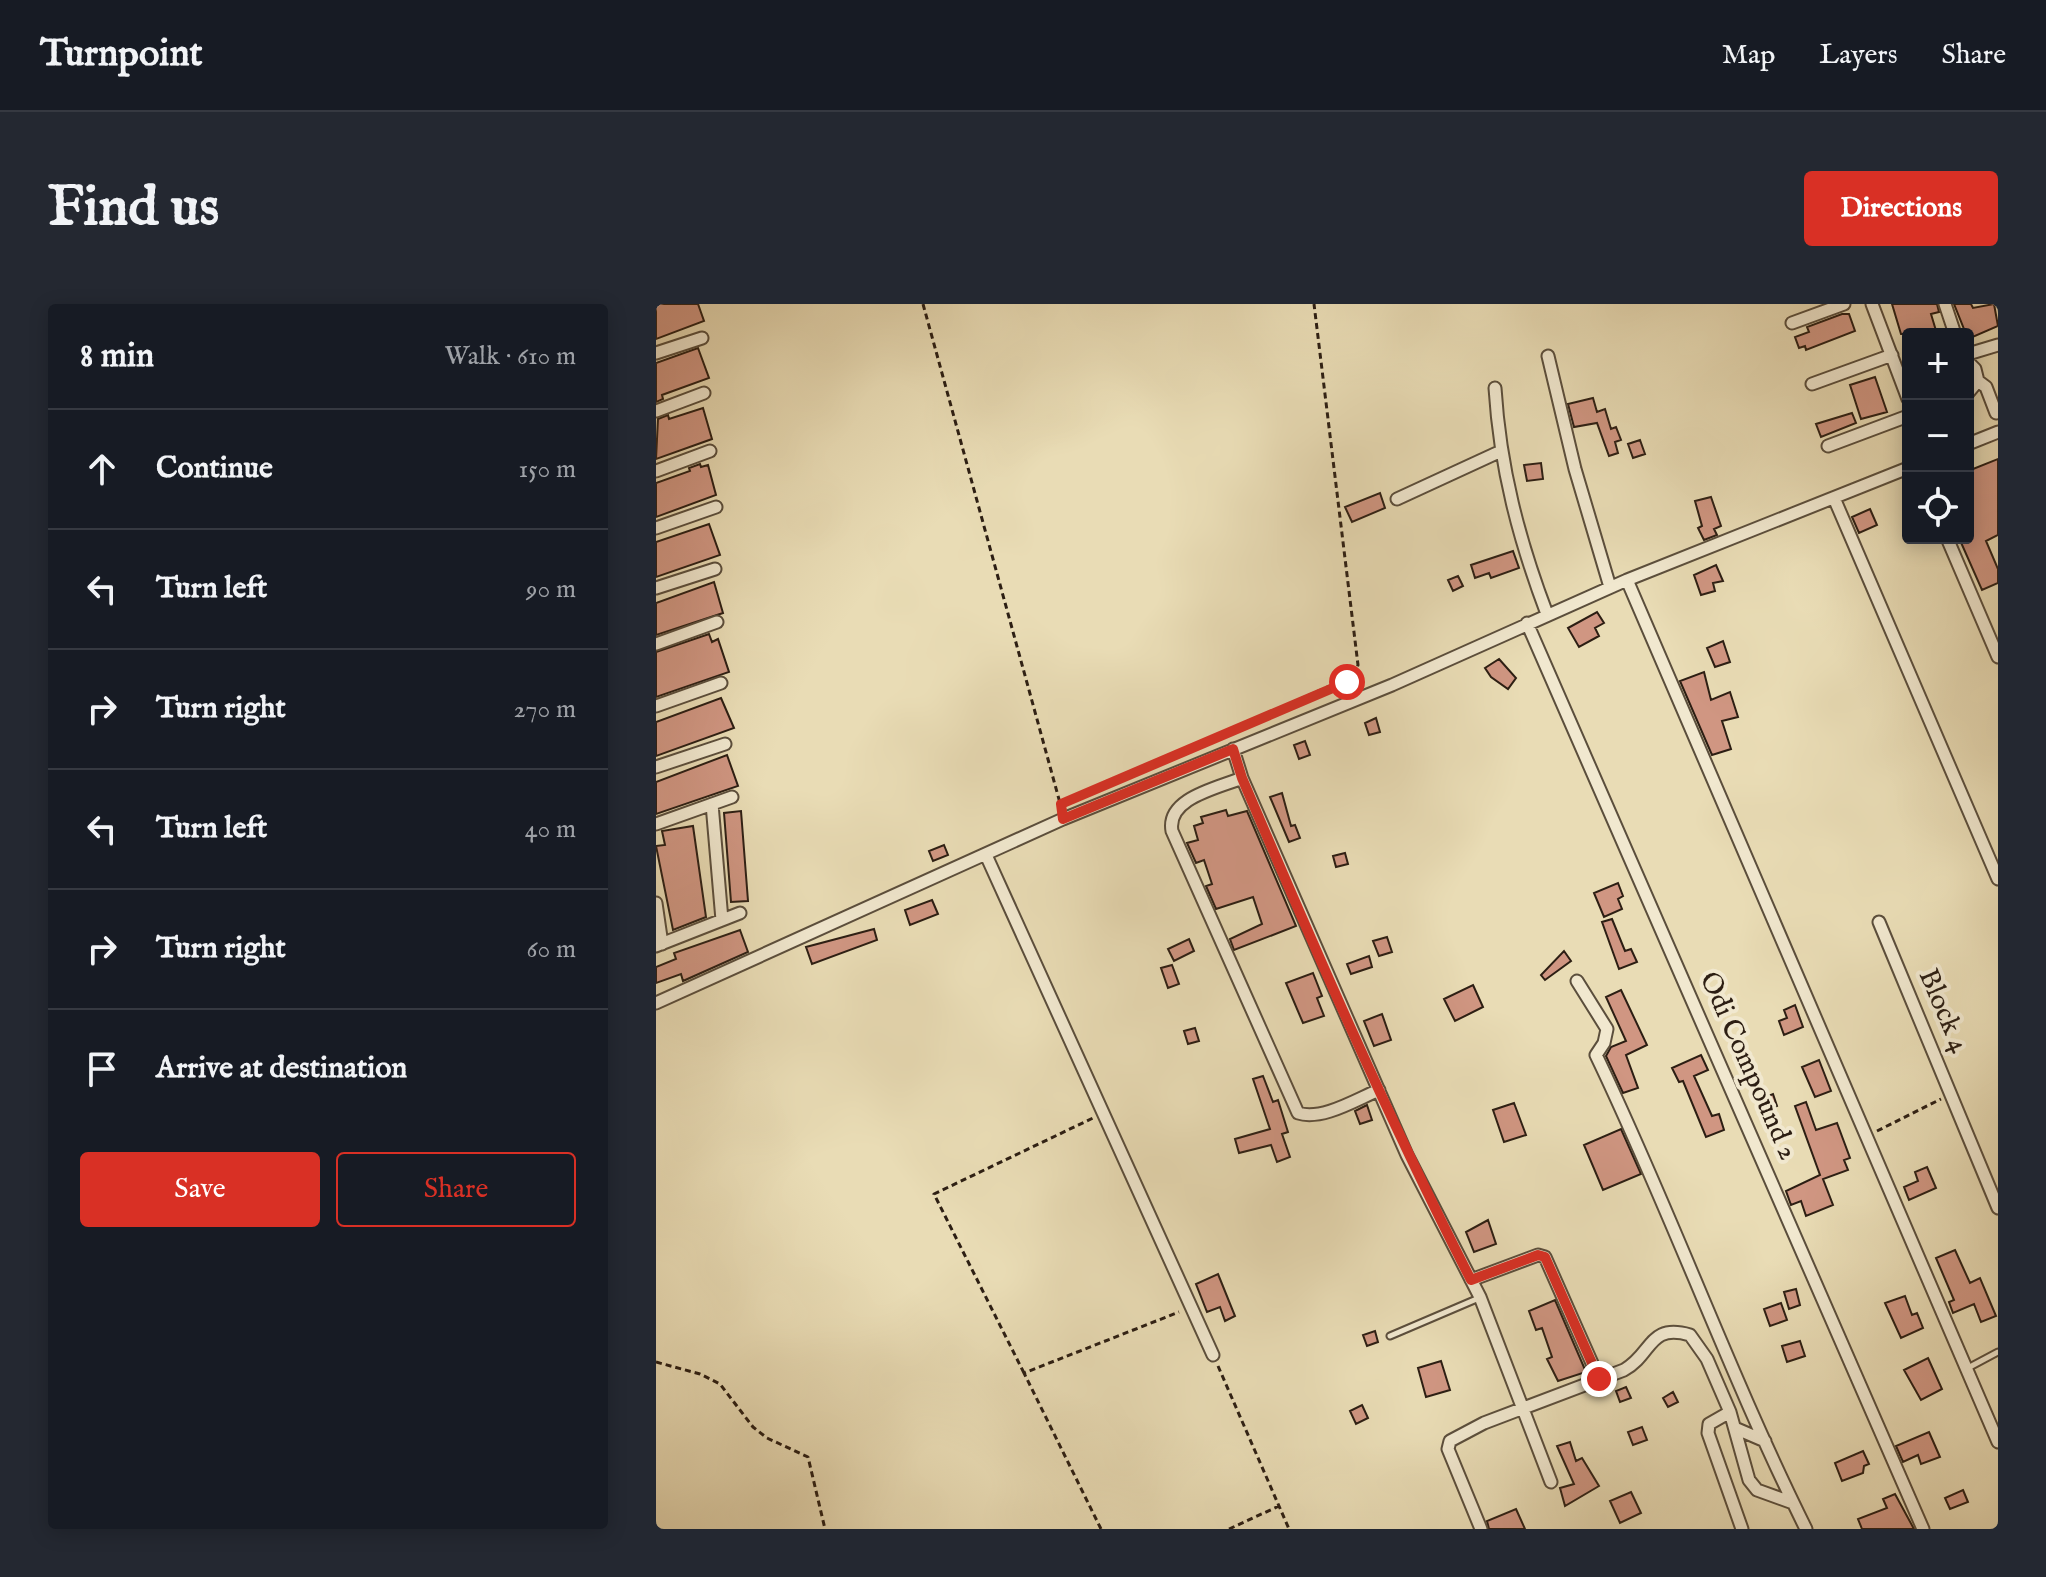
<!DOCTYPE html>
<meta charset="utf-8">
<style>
:root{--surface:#171b24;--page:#242831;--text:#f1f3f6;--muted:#9ea1a6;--line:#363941;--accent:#d93025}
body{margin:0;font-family:"IM FELL English",serif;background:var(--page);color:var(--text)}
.controls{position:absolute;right:24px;top:24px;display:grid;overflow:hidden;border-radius:8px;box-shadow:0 4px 20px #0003}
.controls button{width:72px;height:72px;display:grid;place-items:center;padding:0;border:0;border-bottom:2px solid var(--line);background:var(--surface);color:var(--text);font:40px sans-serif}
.stop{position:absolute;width:24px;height:24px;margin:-18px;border:6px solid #d93025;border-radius:50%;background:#fff}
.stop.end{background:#d93025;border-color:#fff;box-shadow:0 2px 8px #0008}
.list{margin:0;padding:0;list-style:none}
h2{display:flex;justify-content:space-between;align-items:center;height:104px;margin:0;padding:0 32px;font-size:34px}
h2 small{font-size:26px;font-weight:400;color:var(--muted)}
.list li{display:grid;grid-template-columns:52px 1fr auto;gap:24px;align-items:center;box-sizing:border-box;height:120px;padding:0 32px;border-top:2px solid var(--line)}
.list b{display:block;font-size:30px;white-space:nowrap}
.list em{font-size:26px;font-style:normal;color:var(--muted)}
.actions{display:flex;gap:16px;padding:24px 32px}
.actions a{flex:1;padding:18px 0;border:2px solid var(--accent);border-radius:8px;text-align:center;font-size:28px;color:var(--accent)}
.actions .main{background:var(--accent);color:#fff}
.icon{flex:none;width:44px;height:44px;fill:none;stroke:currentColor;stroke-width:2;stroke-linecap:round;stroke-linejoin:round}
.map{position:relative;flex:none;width:1342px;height:1225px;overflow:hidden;border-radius:8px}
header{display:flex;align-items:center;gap:48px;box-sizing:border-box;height:112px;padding:0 40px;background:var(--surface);border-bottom:2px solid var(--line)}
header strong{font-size:38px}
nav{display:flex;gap:44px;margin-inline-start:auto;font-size:28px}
.intro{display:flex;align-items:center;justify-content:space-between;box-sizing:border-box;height:192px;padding:0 48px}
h1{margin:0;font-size:56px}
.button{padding:20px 36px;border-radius:8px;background:var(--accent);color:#fff;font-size:28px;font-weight:700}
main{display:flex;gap:48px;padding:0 48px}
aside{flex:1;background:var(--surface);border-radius:8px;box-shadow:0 4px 20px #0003}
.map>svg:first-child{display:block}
</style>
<header>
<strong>Turnpoint</strong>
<nav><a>Map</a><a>Layers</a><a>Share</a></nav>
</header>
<div class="intro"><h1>Find us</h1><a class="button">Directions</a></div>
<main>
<aside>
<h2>8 min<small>Walk · 610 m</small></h2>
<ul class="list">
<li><svg class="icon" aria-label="ahead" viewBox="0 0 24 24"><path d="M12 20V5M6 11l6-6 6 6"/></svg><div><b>Continue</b></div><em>150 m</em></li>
<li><svg class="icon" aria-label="left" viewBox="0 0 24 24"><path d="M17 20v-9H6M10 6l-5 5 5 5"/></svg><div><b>Turn left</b></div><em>90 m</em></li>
<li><svg class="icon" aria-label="right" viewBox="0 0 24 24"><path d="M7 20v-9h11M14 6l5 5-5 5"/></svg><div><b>Turn right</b></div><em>270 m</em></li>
<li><svg class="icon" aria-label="left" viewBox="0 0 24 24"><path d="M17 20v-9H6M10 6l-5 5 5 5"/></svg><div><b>Turn left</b></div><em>40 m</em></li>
<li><svg class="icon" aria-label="right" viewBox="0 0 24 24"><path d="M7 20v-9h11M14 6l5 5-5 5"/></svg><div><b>Turn right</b></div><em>60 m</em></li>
<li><svg class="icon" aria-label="arrive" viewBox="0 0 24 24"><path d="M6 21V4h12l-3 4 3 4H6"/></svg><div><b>Arrive at destination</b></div></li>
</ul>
<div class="actions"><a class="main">Save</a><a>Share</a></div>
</aside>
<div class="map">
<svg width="1342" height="1225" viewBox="0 0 1342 1225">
<rect width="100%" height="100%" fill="#e9dcb5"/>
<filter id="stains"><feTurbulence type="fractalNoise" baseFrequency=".0025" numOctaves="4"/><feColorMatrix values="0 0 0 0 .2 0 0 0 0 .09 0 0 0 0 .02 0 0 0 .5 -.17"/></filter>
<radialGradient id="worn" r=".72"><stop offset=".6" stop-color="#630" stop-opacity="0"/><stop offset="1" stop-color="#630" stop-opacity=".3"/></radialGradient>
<path fill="#d09682" stroke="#2c1e13" stroke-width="2" d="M0,0H42L48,17L0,35Z
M1236,0H1281L1283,8L1275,10L1281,30H1245Z
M1298,0H1315L1317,4L1338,0L1342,22L1312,35Z
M1186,10H1193L1199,27L1150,46L1149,42L1143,44L1139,33L1153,28L1151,23Z
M42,44L53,74L6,91L7,95L0,98V59Z
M1219,73L1231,108L1205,115L1194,81Z
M937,94L941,108L949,105L955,125L960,123L965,136L959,138L962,149L953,152L941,119L918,123L912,100Z
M47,104L56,135L0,155L2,115L12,111L13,115Z
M1196,109L1200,119L1165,133L1160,120Z
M984,136L989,150L977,154L972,140Z
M1342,155V231L1330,237L1342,265V279L1326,286L1303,234H1312V167Z
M885,159L887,175L871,177L868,161Z
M44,160L45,163L52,161L60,191L0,213V179L34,167L33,164Z
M724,189L729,204L696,218L689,203Z
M1055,193L1065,222L1058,225L1061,231L1048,236L1042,224L1046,222L1039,197Z
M1214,205L1221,221L1203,229L1196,213Z
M53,220L64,251L0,273V238Z
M857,247L863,264L835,274L833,269L819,274L815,261Z
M1060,261L1067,277L1057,279L1059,287L1045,291L1038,271Z
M802,272L807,282L797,287L792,276Z
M58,278L67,309L0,331V299Z
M941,308L948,319L939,324L943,332L923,343L912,324Z
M53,330L56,338L62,335L73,368L0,393V348Z
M1067,337L1074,358L1059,363L1051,344Z
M843,355L860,374L852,385L835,373L829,364Z
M1048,368L1055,396L1074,388L1082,413L1066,417L1075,445L1056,451L1024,377Z
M65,394L78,424L0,452V418Z
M720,414L724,428L713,431L709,419Z
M649,437L654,451L643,455L638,441Z
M71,451L82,482L0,510V478Z
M626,489L635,522L639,521L644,534L633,538L614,493Z
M570,506L572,512L591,507L640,622L578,646L574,635L606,620L597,593L560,605L550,582L556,580L548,556L540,559L531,539L542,536L538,522L547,519L545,513Z
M85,507L92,597L75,598L68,509Z
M37,522L50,613L17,626L0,542L9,541L6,527Z
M288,541L292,551L277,557L273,547Z
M689,549L692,560L680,563L677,552Z
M962,579L967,592L962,595L966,605L948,613L938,589Z
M276,596L282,610L254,621L249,606Z
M956,615L969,647L975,645L981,658L963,665L946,618Z
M218,625L221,636L156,660L150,643Z
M84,626L92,648L27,677L25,670L0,679V663L20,655L18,649Z
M731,633L736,648L723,652L717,637Z
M533,635L538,647L518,657L512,645Z
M908,647L915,657L889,676L885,671Z
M713,652L716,663L695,670L691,660Z
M516,661L523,680L512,684L505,664Z
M657,669L666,692L661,694L668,712L647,719L630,679Z
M817,681L827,703L799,717L788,695Z
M965,686L991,741L970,751L982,784L967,789L950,752L955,743L970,737L950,693Z
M1139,701L1147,723L1128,731L1123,717L1131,714L1128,706Z
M726,710L735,736L718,742L708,717Z
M539,724L543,737L532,740L528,727Z
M1045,751L1052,766L1038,772L1056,812L1063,810L1068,826L1050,833L1027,777L1023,778L1016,764Z
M1163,756L1175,787L1159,793L1146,763Z
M607,772L617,798L622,796L632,828L626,830L634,853L621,858L615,841L583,849L579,835L614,825L597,775Z
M1117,790L1121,802L1105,809L1100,797Z
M1150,798L1160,826L1181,819L1194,854L1188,856L1192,866L1167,875L1177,901L1150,912L1145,897L1135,901L1130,887L1164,871L1139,802Z
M858,799L870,831L848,838L837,806Z
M711,801L716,816L704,820L699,807Z
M965,825L985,870L947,886L928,841Z
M1271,863L1280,884L1253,896L1248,883L1262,877L1259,868Z
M832,916L840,940L818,948L810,928Z
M1299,946L1314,979L1324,974L1340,1012L1325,1018L1318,1000L1297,1009L1293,998L1298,996L1280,954Z
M562,970L579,1012L569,1017L564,1003L551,1008L540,980Z
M1140,985L1144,1001L1133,1005L1128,988Z
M1249,992L1256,1011L1261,1009L1267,1024L1245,1034L1229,999Z
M899,996L930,1068L902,1077L891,1055L896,1053L886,1024L880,1026L873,1007Z
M1125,999L1131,1016L1114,1022L1108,1005Z
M719,1027L722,1038L711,1042L707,1031Z
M1144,1037L1149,1052L1131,1058L1126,1042Z
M1272,1054L1286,1085L1265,1096L1248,1066Z
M785,1057L794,1086L770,1093L762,1064Z
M970,1083L975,1094L964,1098L960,1087Z
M1017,1088L1022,1098L1012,1103L1007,1094Z
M706,1101L712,1114L700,1120L694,1107Z
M986,1123L991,1136L977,1141L972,1128Z
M1273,1128L1284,1153L1265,1160L1262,1151L1247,1158L1240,1142Z
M914,1138L920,1157L926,1154L943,1182L909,1202L904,1184L918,1180L901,1142Z
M1207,1147L1213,1160L1208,1162L1207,1169L1186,1177L1179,1159Z
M1307,1186L1312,1198L1294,1205L1289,1194Z
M975,1188L985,1209L964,1219L954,1197Z
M1239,1190L1258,1225H1206L1202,1215L1231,1204L1227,1195Z
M860,1205L869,1225H833L831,1217Z"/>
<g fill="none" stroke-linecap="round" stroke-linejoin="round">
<defs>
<path id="service" d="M734,1032L823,994
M1310,1065L1342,1048"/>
<path id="minor" d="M1216,0L1252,95
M1289,0L1299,30
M1136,19L1188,0
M0,49L46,34
M1312,50L1342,41
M892,52L919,165L954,283
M1312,58L1319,65L1322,77L1330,83L1340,109
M1156,80L1236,51
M839,84C844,164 863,236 891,310
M1312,89L1322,77
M0,107L48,89
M1312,140L1342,128
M1172,142L1252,112
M0,167L54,147
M1178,194L1342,575
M741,195L843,148
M0,224L60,203
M1291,234L1342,353
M971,276L1342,1138
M0,284L59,265
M871,319L1267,1225
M0,340L61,318
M0,402L65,379
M577,445L586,474L751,851L824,993L895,1178
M0,463L69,440
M586,474C562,484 510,494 516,527L642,809C666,817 701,795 723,786
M56,500L66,616
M0,520L76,493
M330,551L557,1051
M0,599L6,640
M1223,618L1342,904
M0,642L84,609
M921,677L951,725L948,739L940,751C1015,907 1073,1070 1150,1225
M0,699L407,515L736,381L971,276L1252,164
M815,976L882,951L889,953L943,1075
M1074,1108L1053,1120L1052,1129L1086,1225
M1081,1125L1109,1137
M825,1225L792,1145L794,1137L828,1119L968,1066C997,1050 992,1019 1034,1031L1051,1055L1074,1108L1093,1176L1101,1186L1137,1199"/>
</defs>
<use href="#service" stroke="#5b4e3c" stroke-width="9"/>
<use href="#minor" stroke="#5b4e3c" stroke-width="15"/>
<path stroke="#2c1e13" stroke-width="3" stroke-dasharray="6 4" stroke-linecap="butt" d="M267,0L404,499
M405,500L699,371L702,361L658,0
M1221,827L1285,795
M0,1058L44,1070L64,1080L97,1123L111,1134L152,1153L169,1225
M562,1062L633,1225
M368,1069L278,890L437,814
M445,1225L368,1069L523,1008
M573,1225L623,1202"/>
<use href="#service" stroke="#f1e8cf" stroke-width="5"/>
<use href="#minor" stroke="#f1e8cf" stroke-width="11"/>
</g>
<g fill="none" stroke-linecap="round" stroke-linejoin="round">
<path stroke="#d93025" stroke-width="10" d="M691,378L405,500L407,515L577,445L586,474C658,643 731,812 815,976L882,951L889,953L943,1075"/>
</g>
<g text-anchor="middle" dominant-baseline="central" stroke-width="8" stroke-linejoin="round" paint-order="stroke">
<g font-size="28" fill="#2c1e13" stroke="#f1e8cf">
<text transform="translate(1287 707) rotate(67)">Block 4</text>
<text transform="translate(1092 762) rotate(66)">Odi Compound 2</text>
</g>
</g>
<rect width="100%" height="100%" filter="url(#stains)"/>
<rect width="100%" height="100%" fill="url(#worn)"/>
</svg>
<div class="controls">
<button>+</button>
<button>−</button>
<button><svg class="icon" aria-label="locate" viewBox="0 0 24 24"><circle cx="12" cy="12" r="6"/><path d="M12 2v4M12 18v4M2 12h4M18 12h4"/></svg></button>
</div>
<div class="stop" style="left:691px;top:378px"></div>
<div class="stop end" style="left:943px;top:1075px"></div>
</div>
</main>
